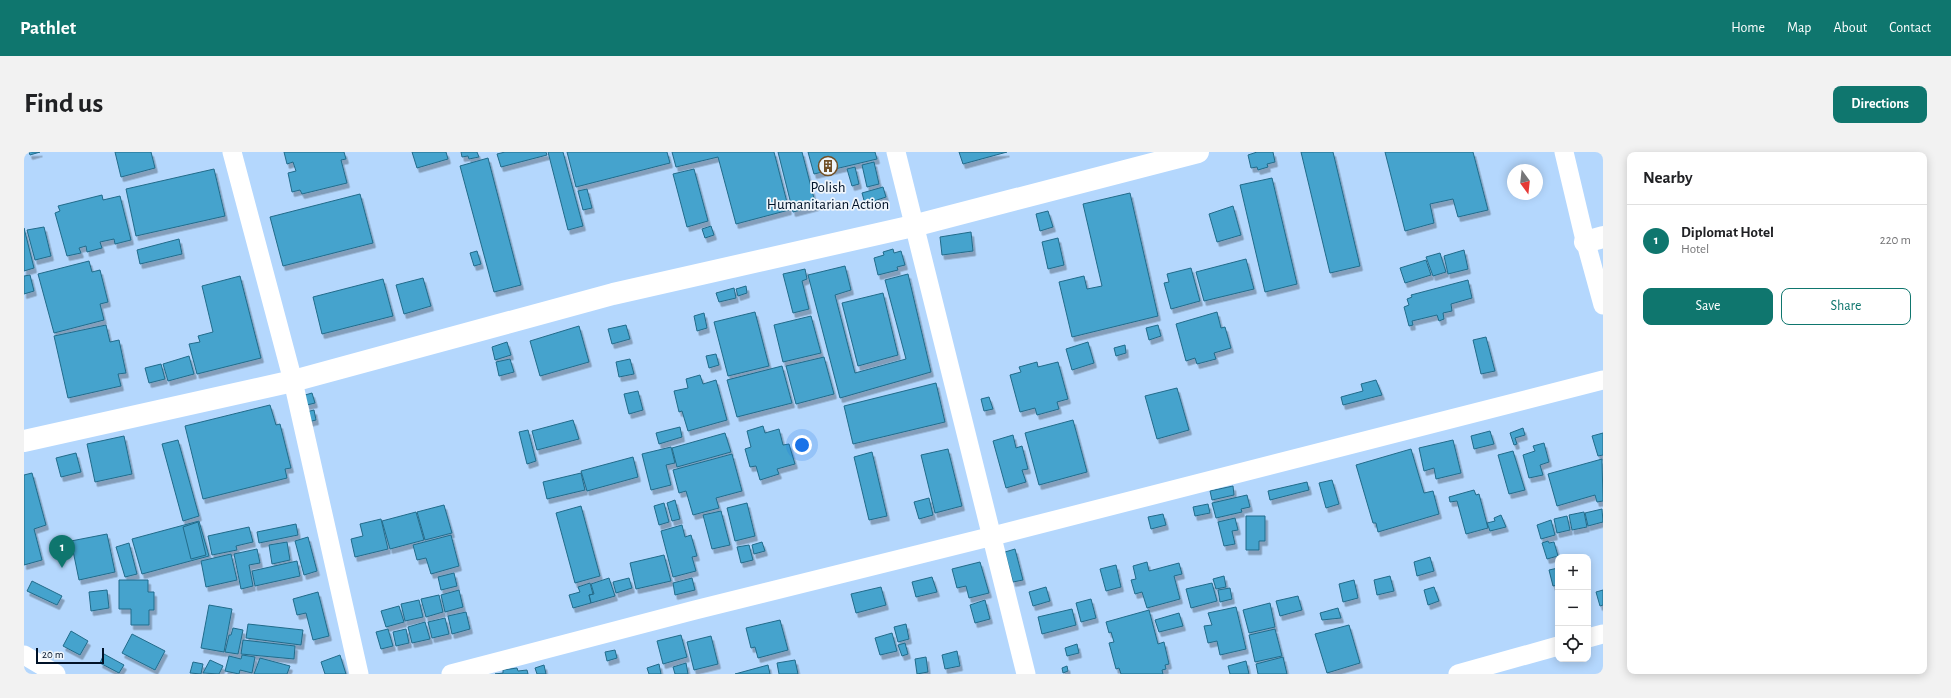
<!DOCTYPE html>
<meta charset="utf-8">
<style>
:root{--surface:#fff;--page:#f2f2f2;--text:#202124;--muted:#757577;--line:#e0e0e0;--accent:#0f766e}
body{margin:0;font-family:"Alegreya Sans",sans-serif;background:var(--page);color:var(--text)}
.controls{position:absolute;right:12px;bottom:12px;display:grid;overflow:hidden;border-radius:8px;box-shadow:0 2px 10px #0003}
.controls button{width:36px;height:36px;display:grid;place-items:center;padding:0;border:0;border-bottom:1px solid var(--line);background:var(--surface);color:var(--text);font:20px sans-serif}
.compass{position:absolute;left:1483px;top:12px;width:36px;height:36px;border-radius:50%;background:var(--surface);box-shadow:0 2px 10px #0003;rotate:165deg}
.scale{position:absolute;left:12px;bottom:10px;width:68px;box-sizing:border-box;padding-left:4px;border:2px solid #001228;border-top:0;font-size:11px;line-height:14px;white-space:nowrap;color:#001228;-webkit-text-stroke:3px #eff5fb;paint-order:stroke}
.you{position:absolute;left:778px;top:293px;width:14px;height:14px;margin:-10px;border:3px solid #fff;border-radius:50%;background:#1a73e8;box-shadow:0 0 0 6px #1a73e833}
.badge{display:grid;place-items:center;width:26px;height:26px;border-radius:50%;background:var(--accent);color:#fff;font-size:13px;font-weight:700}
.pin{position:absolute;translate:-50% -33px;filter:drop-shadow(0 1px 2px #0008)}
.pin::after{content:'';position:absolute;top:21px;width:14px;height:12px;background:inherit;clip-path:polygon(0 0,100% 0,50% 100%)}
.list{margin:0;padding:0;list-style:none}
h2{display:flex;justify-content:space-between;align-items:center;height:52px;margin:0;padding:0 16px;font-size:17px}
h2 small{font-size:13px;font-weight:400;color:var(--muted)}
.list li{display:grid;grid-template-columns:26px 1fr auto;gap:12px;align-items:center;box-sizing:border-box;height:72px;padding:0 16px;border-top:1px solid var(--line)}
.list b{display:block;font-size:15px;white-space:nowrap}
.list p{margin:0;font-size:13px;white-space:nowrap;color:var(--muted)}
.list em{font-size:13px;font-style:normal;color:var(--muted)}
.actions{display:flex;gap:8px;padding:12px 16px}
.actions a{flex:1;padding:9px 0;border:1px solid var(--accent);border-radius:8px;text-align:center;font-size:14px;color:var(--accent)}
.actions .main{background:var(--accent);color:#fff}
.icon{flex:none;width:22px;height:22px;fill:none;stroke:currentColor;stroke-width:2;stroke-linecap:round;stroke-linejoin:round}
.map{position:relative;flex:none;width:1579px;height:522px;overflow:hidden;border-radius:8px}
header{display:flex;align-items:center;gap:24px;box-sizing:border-box;height:56px;padding:0 20px;background:var(--accent);color:#fff}
header strong{font-size:19px}
nav{display:flex;gap:22px;margin-inline-start:auto;font-size:14px}
.intro{display:flex;align-items:center;justify-content:space-between;box-sizing:border-box;height:96px;padding:0 24px}
h1{margin:0;font-size:28px}
.button{padding:10px 18px;border-radius:8px;background:var(--accent);color:#fff;font-size:14px;font-weight:700}
main{display:flex;gap:24px;padding:0 24px}
aside{flex:1;background:var(--surface);border-radius:8px;box-shadow:0 2px 10px #0003}
.map>svg:first-child{display:block}
</style>
<header>
<strong>Pathlet</strong>
<nav><a>Home</a><a>Map</a><a>About</a><a>Contact</a></nav>
</header>
<div class="intro"><h1>Find us</h1><a class="button">Directions</a></div>
<main>
<div class="map">
<svg width="1579" height="522" viewBox="0 0 1579 522">
<defs>
<filter id="shadow"><feDropShadow dx="2.5" dy="4.5" stdDeviation="0" flood-color="#0004"/></filter>
</defs>
<rect width="100%" height="100%" fill="#b4d7fd"/>
<path fill="#44a3cd" stroke="#226b8a" filter="url(#shadow)" d="M5,0H16L6,3Z
M91,0H127L131,16L97,25Z
M260,0H320L322,7L317,8L323,31L278,42L276,38L268,40L264,21L272,19L269,10L263,12Z
M388,0H422L424,7L393,16Z
M437,0H453L455,5L445,7L444,4L438,5Z
M481,0H522L523,3L477,15L473,2Z
M524,0H539L559,74L544,78Z
M543,0H643L646,11L552,35Z
M648,0H750L765,58L712,72L694,5L652,15Z
M754,0H778L792,54L769,60Z
M784,0H851L853,7L790,22Z
M935,0H983L939,12Z
M1233,0H1249L1251,10L1243,12L1244,15L1234,18L1233,15L1227,16L1224,3Z
M1277,0H1309L1336,114L1306,121Z
M1361,0H1449L1464,58L1434,65L1429,47L1406,52L1410,71L1381,79Z
M464,6L497,133L470,140L436,14Z
M850,10L855,32L843,35L838,13Z
M831,15L835,32L828,34L823,17Z
M190,17L201,64L112,84L102,37Z
M670,17L684,69L663,75L649,22Z
M1248,26L1273,132L1241,140L1216,33Z
M859,35L862,45L841,52L838,41Z
M563,37L568,56L559,58L554,39Z
M1106,41L1134,164L1048,185L1035,130L1060,124L1063,137L1078,134L1059,52Z
M336,42L349,91L259,114L246,65Z
M78,43L79,48L96,44L107,88L91,92L90,87L76,90L78,96L63,100L62,94L55,96L57,101L43,104L31,61L36,59L34,54Z
M1209,54L1217,83L1193,90L1185,62Z
M1024,59L1029,75L1016,79L1012,62Z
M687,74L690,83L681,86L678,77Z
M20,75L27,104L11,108L3,78Z
M0,76L10,116L0,119Z
M947,80L949,99L918,103L916,85Z
M1034,86L1040,113L1024,117L1018,90Z
M155,87L158,102L116,112L113,98Z
M869,97L870,101L877,99L881,113L873,115L874,118L854,123L850,106L860,103L859,100Z
M1440,98L1444,117L1424,122L1420,104Z
M453,99L457,112L450,114L446,101Z
M1416,101L1422,120L1409,124L1402,105Z
M1222,107L1230,137L1180,149L1172,120Z
M1402,108L1407,123L1381,131L1376,116Z
M65,109L68,120L76,118L84,150L76,152L80,168L30,181L14,122Z
M821,114L827,138L811,143L831,221L882,207L861,128L884,122L907,220L816,246L784,123Z
M1167,116L1176,149L1147,157L1140,131L1145,130L1143,122Z
M781,117L783,127L778,129L785,157L769,161L759,122Z
M6,123L10,139L0,142V124Z
M216,124L237,206L173,222L165,192L176,190L174,184L189,180L178,134Z
M399,126L407,154L380,162L372,133Z
M359,127L369,164L298,182L289,145Z
M1444,128L1448,146L1427,152L1428,159L1419,161L1420,167L1415,169L1413,163L1388,169L1389,173L1385,174L1380,155L1385,153L1383,147L1388,145L1387,143Z
M722,134L723,141L714,144L712,137Z
M710,136L712,146L695,150L692,141Z
M859,141L874,203L834,214L818,151Z
M731,160L745,214L704,224L690,170Z
M1193,160L1197,176L1201,175L1207,196L1190,201L1192,207L1173,212L1171,206L1162,209L1152,172Z
M680,161L683,176L673,179L670,164Z
M787,164L797,201L759,210L750,173Z
M82,173L86,190L95,188L102,221L94,222L97,234L44,246L30,184Z
M602,173L606,187L588,192L584,177Z
M1134,173L1137,184L1125,188L1122,176Z
M555,174L565,210L516,224L506,189Z
M1462,185L1471,219L1457,222L1449,188Z
M483,190L487,203L471,208L468,195Z
M1064,190L1070,211L1048,218L1042,197Z
M1101,193L1102,201L1092,204L1090,196Z
M692,202L695,213L685,216L682,204Z
M165,204L170,222L144,229L139,212Z
M800,205L810,242L772,252L762,214Z
M486,207L490,220L475,224L472,210Z
M606,207L610,222L595,225L592,210Z
M1013,210L1014,215L1034,210L1044,247L1033,250L1035,257L1013,263L1011,256L996,260L986,223L997,220L995,215Z
M137,212L141,227L125,231L121,216Z
M758,214L768,251L713,265L703,228Z
M676,223L679,232L692,228L703,268L664,279L658,259L655,260L650,239L664,236L662,227Z
M1352,228L1358,243L1319,253L1317,245L1339,239L1337,232Z
M912,231L921,270L829,292L820,254Z
M1153,236L1165,278L1133,287L1121,244Z
M614,239L619,258L605,262L600,242Z
M288,241L291,251L283,253L281,243Z
M965,245L969,257L960,259L957,247Z
M246,253L252,273L256,272L267,316L261,317L263,326L179,347L161,274Z
M290,258L292,268L284,270L282,260Z
M549,268L555,287L513,298L508,279Z
M1049,268L1063,320L1015,333L1001,281Z
M739,274L741,281L755,277L759,293L765,292L771,312L753,317L755,322L736,328L732,314L726,315L721,297L727,295L723,279Z
M656,275L658,285L635,292L632,281Z
M1499,276L1501,283L1491,286L1493,292L1490,293L1486,281Z
M504,278L512,309L503,312L495,280Z
M1466,279L1470,292L1450,297L1447,284Z
M701,281L707,300L653,315L648,296Z
M1579,281V303L1574,304L1568,284Z
M989,283L992,296L998,294L1004,317L998,318L1002,330L982,336L969,289Z
M100,284L108,322L71,330L63,292Z
M154,288L175,364L159,369L138,292Z
M1429,288L1437,321L1412,327L1410,316L1400,319L1395,296Z
M1520,291L1525,310L1516,313L1519,323L1505,326L1499,303L1511,299L1509,294Z
M647,295L651,311L642,313L647,333L627,338L618,302Z
M924,297L938,354L911,361L897,303Z
M1387,297L1400,341L1409,339L1415,362L1354,380L1352,371H1349L1332,313Z
M1489,299L1501,338L1485,342L1474,303Z
M848,300L863,364L845,368L830,305Z
M52,301L57,320L37,325L32,306Z
M708,302L718,339L692,346L695,356L669,363L662,339L655,341L649,318Z
M609,305L614,325L563,339L557,319Z
M1578,307L1579,349L1573,350L1571,343L1533,354L1524,322Z
M8,321L22,373L10,377L18,408L0,413V323Z
M557,321L561,338L523,347L519,330Z
M1308,328L1315,352L1302,356L1295,331Z
M1283,330L1285,338L1246,348L1244,339Z
M1209,334L1210,343L1188,348L1186,339Z
M1450,338L1452,343L1455,342L1464,376L1442,382L1433,349L1426,350L1425,345Z
M1223,343L1226,355L1217,357L1218,360L1192,366L1188,351Z
M905,346L909,363L895,367L890,350Z
M651,348L656,367L648,369L643,351Z
M640,351L645,370L635,373L630,354Z
M723,351L731,384L711,389L703,356Z
M1184,352L1186,361L1171,364L1169,355Z
M420,353L428,381L401,388L393,360Z
M557,354L576,424L551,431L532,361Z
M1578,357L1579,370L1564,374L1561,361Z
M697,359L706,393L688,397L679,363Z
M392,360L400,388L366,397L358,369Z
M1560,360L1563,375L1548,378L1545,363Z
M1139,362L1142,373L1127,377L1124,365Z
M1477,363L1482,375L1466,379L1463,371L1471,369L1470,366Z
M1222,364H1241V389H1235V398H1222Z
M1543,364L1546,378L1533,381L1530,367Z
M1211,366L1214,378L1208,379L1211,392L1200,394L1194,370Z
M357,367L364,397L331,405L327,387L339,384L336,372Z
M1527,368L1531,383L1517,387L1513,373Z
M175,369L185,404L118,422L108,387Z
M174,370L182,403L167,407L159,375Z
M272,372L274,383L235,391L233,380Z
M658,373L661,385L667,383L673,404L668,405L672,419L649,425L637,379Z
M225,375L229,390L212,394L213,398L188,403L184,384Z
M83,382L91,420L55,428L47,389Z
M427,383L435,414L407,422L402,406L393,408L389,393Z
M284,385L293,419L280,423L271,389Z
M1524,389L1525,391L1530,390L1534,404L1523,407L1518,391Z
M263,390L266,408L248,412L245,393Z
M738,390L741,399L730,402L728,393Z
M105,391L113,422L101,425L92,395Z
M725,393L729,408L717,411L713,395Z
M233,397L236,411L225,413L229,434L217,437L210,402Z
M991,397L999,428L989,430L981,400Z
M207,402L213,428L182,435L177,409Z
M640,403L647,429L612,437L606,411Z
M1406,405L1410,419L1393,424L1390,410Z
M273,409L276,424L231,434L228,419Z
M956,410L965,441L945,446L942,434L933,436L928,417Z
M1123,410L1125,419L1155,411L1158,422L1150,424L1156,447L1123,456L1118,440L1111,442L1107,428L1112,427L1109,414Z
M1092,413L1097,435L1082,439L1076,417Z
M1534,416V433L1529,434L1525,418Z
M430,421L433,434L417,438L414,425Z
M1200,424L1202,435L1192,437L1189,427Z
M1366,424L1370,439L1353,443L1350,428Z
M908,425L913,440L892,445L888,430Z
M585,426L591,444L567,451L565,443L570,442L567,432Z
M605,426L608,436L592,441L589,430Z
M668,426L671,438L651,443L649,431Z
M95,428H124V440H130V458H125V473H107V457H95Z
M1330,428L1334,446L1319,450L1315,432Z
M8,429L38,444L33,453L3,439Z
M566,431L569,442L565,443L567,451L549,456L545,443L556,440L554,435Z
M1188,431L1193,449L1167,456L1162,437Z
M857,435L862,453L832,461L827,442Z
M1022,435L1026,449L1009,454L1005,440Z
M1410,435L1415,449L1404,453L1400,438Z
M1206,436L1208,447L1196,450L1194,438Z
M83,438L85,456L67,459L65,440Z
M435,438L439,455L421,460L417,443Z
M1579,438V453L1576,454L1572,440Z
M294,440L305,484L289,488L282,461L273,463L269,447Z
M415,443L419,460L402,465L397,447Z
M1274,444L1278,458L1256,464L1252,449Z
M1067,447L1072,466L1057,470L1052,451Z
M395,448L399,465L381,469L377,452Z
M961,448L966,467L951,471L946,453Z
M1246,451L1251,475L1225,481L1219,458Z
M185,453L208,457L200,500L177,496Z
M375,454L380,470L362,475L357,459Z
M1212,455L1222,497L1196,503L1193,489L1184,491L1180,474L1188,473L1184,461Z
M1314,456L1317,466L1298,468L1296,461Z
M1048,457L1052,473L1018,482L1014,465Z
M1125,458L1134,492L1140,490L1145,512L1141,513L1142,517L1138,518L1139,522H1097L1095,516L1092,517L1085,491L1090,490L1087,480L1085,481L1082,470Z
M442,460L446,477L428,482L424,464Z
M1155,461L1159,474L1135,480L1131,468Z
M421,466L425,482L408,486L404,470Z
M756,468L764,498L734,506L731,495L727,496L722,476Z
M401,470L406,487L388,491L384,475Z
M224,472L279,478L277,493L222,486Z
M882,472L885,487L874,490L870,475Z
M1325,473L1336,511L1303,521L1291,482Z
M209,476L219,478L214,502L201,500L205,483H207Z
M364,477L369,494L357,497L352,480Z
M382,477L385,491L372,494L369,480Z
M1251,477L1258,504L1231,510L1225,483Z
M47,479L64,489L56,503L39,494Z
M868,481L873,499L856,503L851,486Z
M108,482L141,499L131,518L98,501Z
M657,483L663,505L639,512L633,489Z
M687,484L694,512L670,518L663,490Z
M219,488L271,494L270,507L217,502Z
M881,491L884,502L878,504L874,493Z
M1053,492L1055,501L1043,504L1041,496Z
M591,498L593,506L583,509L581,500Z
M933,499L936,514L921,517L918,503Z
M80,502L100,513L95,521L76,511Z
M218,503L231,505L228,521L216,518L215,522L201,519L205,504L217,507Z
M316,503L322,522H301L297,510Z
M902,505L904,520L893,522L891,507Z
M1259,505L1263,522H1234L1232,512Z
M236,506L266,514L263,522H230Z
M186,508L199,514L195,522L179,521Z
M771,508L774,522H755L753,511Z
M1222,509L1225,522H1206L1204,514Z
M169,510L179,512L177,522L166,521Z
M662,511L664,522H651L649,515Z
M635,512L637,522H625L623,516Z
M520,513L522,522H513L511,516Z
M744,513L746,522H711Z
M1043,514L1044,519L1039,521L1038,516Z
M493,516L494,519L503,518L504,522H471L479,521V518Z"/>
<g fill="none" stroke-linecap="round" stroke-linejoin="round">
<path stroke="#fff" stroke-width="19" d="M208,0L269,229L335,522
M872,0L1002,522
M1540,0L1560,84L1579,153
M1564,486L1579,482
M0,503L32,522
M427,522L671,458L969,384L1579,228
M1434,522L1534,494"/>
<path stroke="#fff" stroke-width="22" d="M1561,90L1579,85
M0,289L269,229L589,142L889,74L1174,0"/>
</g>
<defs>
<symbol id="building-ring" viewBox="-11 -11 22 22"><circle r="9.5" fill="#eff5fb" stroke="#715027" stroke-width="1.5"/><path d="M-4-6H4V6H1V3H-1V6H-4ZM-2.5-4.3h1.7v1.8h-1.7ZM.8-4.3h1.7v1.8H.8ZM-2.5-1h1.7V.8h-1.7ZM.8-1h1.7V.8H.8Z" fill="#715027"/></symbol>
</defs>
<g fill-rule="evenodd">
<use href="#building-ring" x="793" y="3" width="22" height="22"/>
</g>
<g text-anchor="middle" dominant-baseline="central" stroke-width="3.5" stroke-linejoin="round" paint-order="stroke">
<g font-size="15" fill="#001228" stroke="#eff5fb">
<text x="804" y="35">Polish<tspan x="804" dy="17">Humanitarian Action</tspan></text>
</g>
</g>
</svg>
<div class="controls">
<button>+</button>
<button>−</button>
<button><svg class="icon" aria-label="locate" viewBox="0 0 24 24"><circle cx="12" cy="12" r="6"/><path d="M12 2v4M12 18v4M2 12h4M18 12h4"/></svg></button>
</div>
<svg class="compass" viewBox="-18 -18 36 36"><path d="M0-13l5 13h-10z" fill="#e53935"/><path d="M0 13l5-13h-10z" fill="#757577"/></svg>
<div class="scale">20 m</div>
<div class="you"></div>
<div class="pin badge" style="left:38px;top:416px">1</div>
</div>
<aside>
<h2>Nearby<small></small></h2>
<ul class="list">
<li><span class="badge">1</span><div><b>Diplomat Hotel</b><p>Hotel</p></div><em>220 m</em></li>
</ul>
<div class="actions"><a class="main">Save</a><a>Share</a></div>
</aside>
</main>
